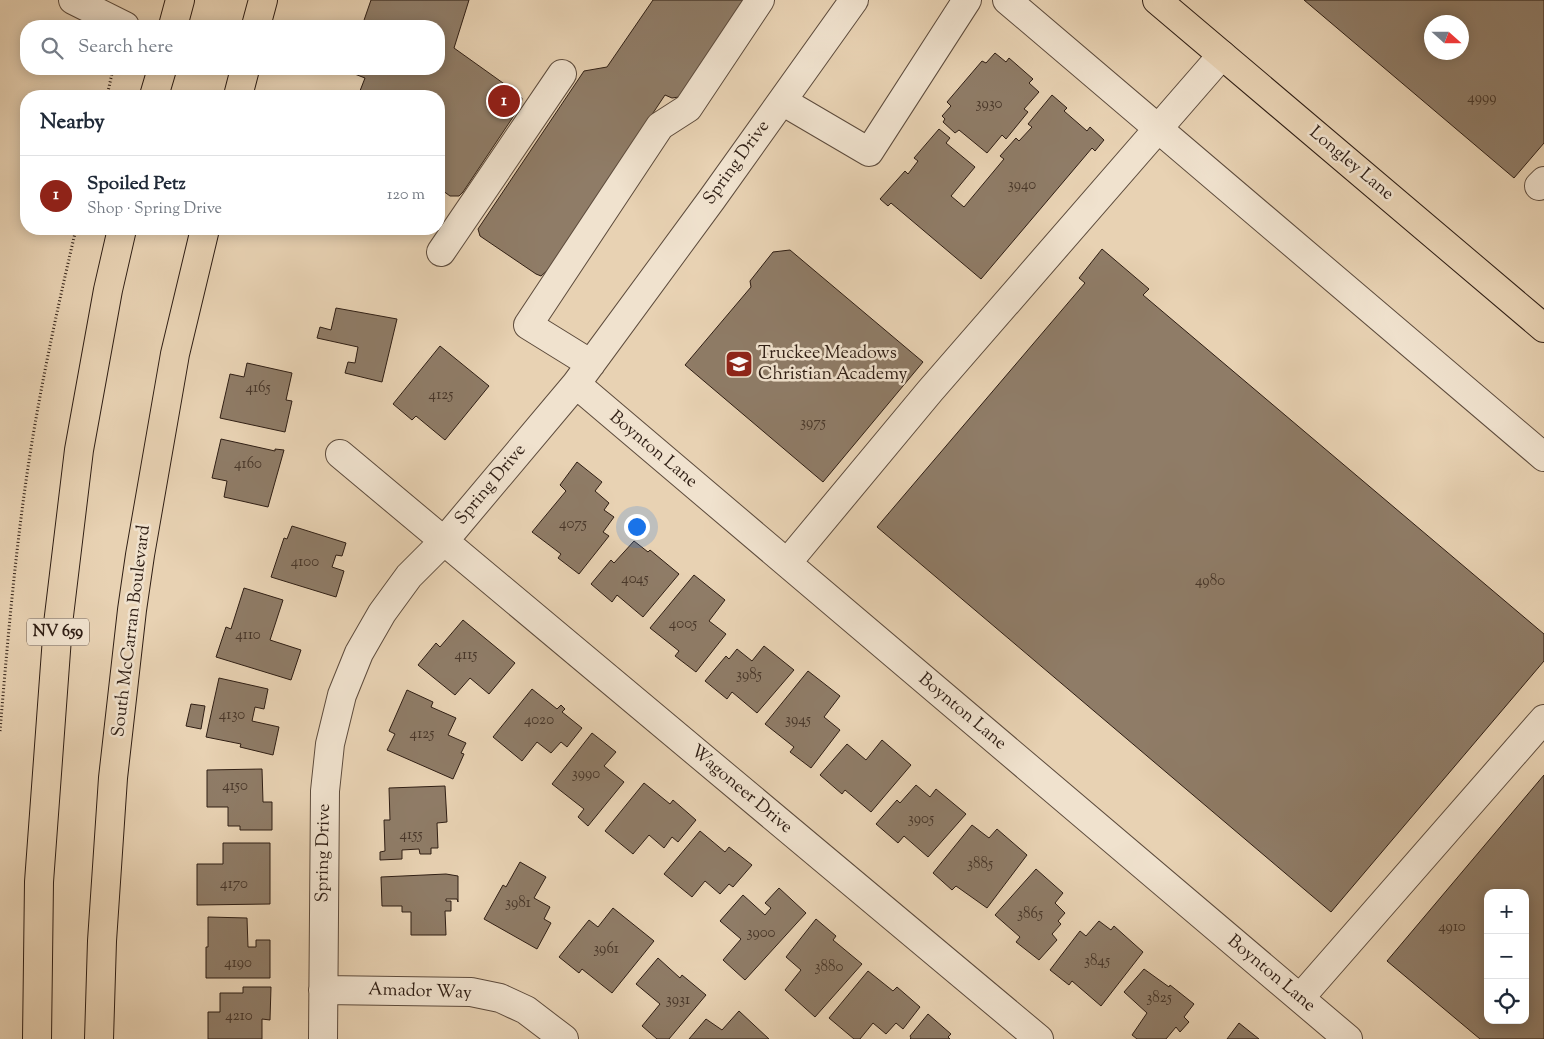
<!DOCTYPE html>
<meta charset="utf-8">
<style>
:root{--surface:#fff;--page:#f6f6f7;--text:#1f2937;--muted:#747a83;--line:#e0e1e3;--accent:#8f2418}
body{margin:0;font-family:"Sorts Mill Goudy",serif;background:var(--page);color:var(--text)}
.controls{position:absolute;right:15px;bottom:15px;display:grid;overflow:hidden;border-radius:10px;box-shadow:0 2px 12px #0003}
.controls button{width:45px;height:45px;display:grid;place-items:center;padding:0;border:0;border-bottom:1px solid var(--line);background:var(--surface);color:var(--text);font:25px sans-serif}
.compass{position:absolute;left:1424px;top:15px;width:45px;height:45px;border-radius:50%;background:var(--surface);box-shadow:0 2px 12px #0003;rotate:111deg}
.you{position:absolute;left:636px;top:526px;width:18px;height:18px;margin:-12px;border:4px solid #fff;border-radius:50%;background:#1a73e8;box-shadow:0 0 0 8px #1a73e833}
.badge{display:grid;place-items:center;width:32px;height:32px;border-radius:50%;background:var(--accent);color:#fff;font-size:16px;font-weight:700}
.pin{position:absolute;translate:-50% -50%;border:2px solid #fff;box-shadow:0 1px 5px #0006}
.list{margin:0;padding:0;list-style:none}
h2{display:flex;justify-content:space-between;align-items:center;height:65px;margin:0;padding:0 20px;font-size:21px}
h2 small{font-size:16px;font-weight:400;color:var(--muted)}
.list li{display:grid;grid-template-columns:32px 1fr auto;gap:15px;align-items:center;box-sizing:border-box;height:80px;padding:0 20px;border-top:1px solid var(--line)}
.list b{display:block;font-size:19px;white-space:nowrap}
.list p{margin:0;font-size:16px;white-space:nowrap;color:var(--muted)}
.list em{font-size:16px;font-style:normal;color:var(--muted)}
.icon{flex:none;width:28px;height:28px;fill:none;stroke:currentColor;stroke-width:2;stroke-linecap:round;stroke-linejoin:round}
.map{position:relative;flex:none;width:1544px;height:1039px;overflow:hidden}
.search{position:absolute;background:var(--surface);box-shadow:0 2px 12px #0003;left:20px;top:20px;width:425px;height:55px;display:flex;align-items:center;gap:12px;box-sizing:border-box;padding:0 18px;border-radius:20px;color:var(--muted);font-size:19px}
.panel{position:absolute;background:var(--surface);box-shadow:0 2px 12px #0003;left:20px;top:90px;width:425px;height:145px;border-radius:20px}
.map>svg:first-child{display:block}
</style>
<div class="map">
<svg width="1544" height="1039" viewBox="0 0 1544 1039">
<rect width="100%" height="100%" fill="#e8d2b3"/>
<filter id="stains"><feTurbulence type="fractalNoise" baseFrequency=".004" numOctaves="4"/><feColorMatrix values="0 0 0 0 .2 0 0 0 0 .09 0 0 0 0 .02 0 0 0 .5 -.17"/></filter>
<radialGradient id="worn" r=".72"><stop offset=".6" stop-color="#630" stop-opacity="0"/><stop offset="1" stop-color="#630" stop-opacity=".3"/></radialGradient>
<path fill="#8f7c67" stroke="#2f1e14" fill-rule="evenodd" d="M371,0H469L454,48L517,93L522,98L521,105L463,192L459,196H450L439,188V96H358L365,78L352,73L350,69H439V26H362Z
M653,0H744L679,97L672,98L665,95L549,269L541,276L536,274L480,236L478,229L584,71L607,67Z
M1304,0H1544V143L1514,178ZM1432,22H1462V52H1432Z
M995,53L1006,62L1009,58L1033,79L1029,83L1039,92L1024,109L1028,112L1006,139L1002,135L987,153L959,130L955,133L943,122L945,119L942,116L951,106L947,102L982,61L986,63Z
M1052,95L1067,108L1064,111L1087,131L1090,127L1104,140L1095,151L1092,148L981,279L891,203L888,206L880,199L905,171L908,174L918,161L914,158L939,129L950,138L946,143L975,167L951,196L964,207L1004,159L1000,156L1016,138L1019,141L1032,127L1028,124Z
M1102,249L1149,289L1143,295L1544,634V661L1331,912L877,527L1085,283L1079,278Z
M790,250L923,362L823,482L685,365L751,287L750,281L773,252Z
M336,308L397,319L382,382L345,373L348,362L355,363L358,347L317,338L320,327L331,330Z
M440,346L489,386L445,440L416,416L412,420L393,404Z
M247,363L292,373L286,400L292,401L285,432L220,418L230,374L244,377Z
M221,439L275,451V449L284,450L268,507L224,497L227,481L212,478Z
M577,462L602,482L595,491L609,503L604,510L614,517L603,532L609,536L579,574L558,558L561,554L532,532L566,491L560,485Z
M292,526L346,543L342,556L336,555L332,567L344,571L336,597L271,577L284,538L287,539Z
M634,541L648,552L650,550L679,574L643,617L617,595L612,602L591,584L611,560L614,563Z
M694,575L725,600L709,621L726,634L696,672L675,656L679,651L650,628Z
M244,588L283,600L270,640L301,650L291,680L216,657L226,627L231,629Z
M463,620L515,663L489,694L470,678L455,695L418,665L436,643L440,647Z
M764,646L794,670L757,713L732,692L727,699L705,681L726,656L729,659L737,649L752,661Z
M808,671L840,696L824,717L840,730L811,768L790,752L794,747L765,724Z
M219,678L268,689L264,709L255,707L252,721L279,727L273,755L240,747L241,744L206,737Z
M532,689L557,709L561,705L565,709L562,712L582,728L567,747L561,742L551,753L537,742L522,761L493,737Z
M407,690L433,702L431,707L456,718L448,735L466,743L461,753L464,754L453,779L387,750L395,734L389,731Z
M191,704L205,706L201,729L186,726Z
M592,733L616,752L604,766L624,782L588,826L578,817L584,809L552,784Z
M882,740L911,765L871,812L845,790L842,794L820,775L847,744L866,760Z
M262,769L263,802H272V830H240V826H228V807H207V770Z
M1544,775V1039H1480L1387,961ZM1488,893H1525V1020H1488Z
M644,783L670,804L673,800L696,820L678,842L672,837L664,848L649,835L633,854L605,831Z
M916,785L930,797L936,789L966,814L928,857L904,836L898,843L876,824L897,800L900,803Z
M445,786L447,822L437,823L438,848H431V854H420L419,849L402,850V859L380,860V852L385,851L384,820H390L389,788Z
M972,825L989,838L997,829L1027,855L987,908L956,886L952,890L933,873Z
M700,831L725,852L729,847L752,865L733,887L729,884L720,894L705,881L692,897L664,874Z
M223,843H270V904L197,905V864H223Z
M520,862L546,877L534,898L550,907L544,919L551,923L537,949L484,919L503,885L506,887Z
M1036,869L1063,893L1055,903L1065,913L1058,921L1061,924L1052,934L1057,940L1039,960L1016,942L1020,937L995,915Z
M446,874L458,876V902L457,899H446V901H451V911H445L446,935H411V912H402V906H382L381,877Z
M779,888L806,913L745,980L723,960L741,939L720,921L743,895L765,915L771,908L765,903Z
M613,908L654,941L612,993L582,969L579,973L559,957L589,920L598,927Z
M208,917L247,918L248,947H256V940H270V978H206V947H208Z
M816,919L836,936L833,940L862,964L815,1017L785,990L801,970L786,957Z
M1099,921L1111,930L1114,926L1143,952L1101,1006L1072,981L1069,985L1050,970L1080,931L1086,936Z
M658,958L680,978L682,975L706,995L669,1039H657L642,1026L660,1004L636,984Z
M1144,969L1169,987L1170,985L1194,1004L1184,1017L1189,1022L1180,1032L1176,1027L1166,1039H1137L1132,1035L1147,1013L1124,992Z
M868,971L893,991L897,987L920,1007L903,1029L896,1023L886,1034L873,1023L860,1039H854L829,1018Z
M243,987H271L270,1020L262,1019V1039H208V1012H220V993H243Z
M739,1011L769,1039H689L706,1019L722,1030Z
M928,1014L951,1034L948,1037L950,1039H910L911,1038L910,1036Z
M1239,1023L1259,1039H1227Z"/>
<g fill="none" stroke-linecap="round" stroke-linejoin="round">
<defs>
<path id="minor" d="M73,0L125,26
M1007,0L1544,457
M782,101L869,152L967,0
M1539,186L1544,181
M441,252L562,74
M591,364L528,325L660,126L688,108L760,0
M576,384L1348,1039
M340,454L1039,1039
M787,563L930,391L1222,55
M323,990L471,992L500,998L526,1010L564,1039
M1300,998L1544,719
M323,1039L325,791L330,744L342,695L359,653L382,613L409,576L444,541L576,384L712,199L854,0"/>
<path id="major" d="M1157,0L1544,328
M173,26L180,0
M256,26L263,0
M154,96L162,69
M238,96L245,69
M37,1039L39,882L58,624L79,450L108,290L122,229
M99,1039L102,941L113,778L132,610L140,555L175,354L205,229"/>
</defs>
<use href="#minor" stroke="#5d4b3c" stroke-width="30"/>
<use href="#major" stroke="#2f1e14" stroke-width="30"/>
<path stroke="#2f1e14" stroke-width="3" stroke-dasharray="1 2.5" stroke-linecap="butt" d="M107,96L113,69
M0,731C8,636 16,542 31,448C43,374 59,301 76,229"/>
<use href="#minor" stroke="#f0e2ce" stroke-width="28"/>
<use href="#major" stroke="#e8d2b3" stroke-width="28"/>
</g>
<defs>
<symbol id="school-square" viewBox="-11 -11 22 22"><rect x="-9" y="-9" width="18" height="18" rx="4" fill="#8f2418" stroke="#f0e2ce"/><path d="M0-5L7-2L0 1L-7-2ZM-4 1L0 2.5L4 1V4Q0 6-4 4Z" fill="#fff"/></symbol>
</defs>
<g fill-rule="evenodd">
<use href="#school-square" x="723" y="348" width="32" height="32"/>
</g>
<g text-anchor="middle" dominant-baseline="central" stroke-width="5" stroke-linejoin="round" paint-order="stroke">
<g font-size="15" fill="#473629">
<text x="1482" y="98">4999</text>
<text x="989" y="104">3930</text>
<text x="1022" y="185">3940</text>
<text x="258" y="388">4165</text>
<text x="441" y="395">4125</text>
<text x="813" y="423">3975</text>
<text x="248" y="464">4160</text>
<text x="573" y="524">4075</text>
<text x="305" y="562">4100</text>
<text x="635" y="579">4045</text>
<text x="1210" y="581">4980</text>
<text x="683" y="624">4005</text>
<text x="248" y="635">4110</text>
<text x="466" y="655">4115</text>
<text x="749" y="675">3985</text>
<text x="232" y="715">4130</text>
<text x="539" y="720">4020</text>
<text x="798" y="720">3945</text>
<text x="422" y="734">4125</text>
<text x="586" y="774">3990</text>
<text x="235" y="786">4150</text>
<text x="921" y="819">3905</text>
<text x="411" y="835">4155</text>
<text x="980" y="864">3885</text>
<text x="234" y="884">4170</text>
<text x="518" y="903">3981</text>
<text x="1030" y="914">3865</text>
<text x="1452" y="927">4910</text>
<text x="761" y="933">3900</text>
<text x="606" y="949">3961</text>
<text x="1097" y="961">3845</text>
<text x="238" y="963">4190</text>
<text x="829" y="967">3880</text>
<text x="1159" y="998">3825</text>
<text x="678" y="1000">3931</text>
<text x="239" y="1016">4210</text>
</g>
<rect fill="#f0e2ce" stroke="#69594c" stroke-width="1" x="27" y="618.5" width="62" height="27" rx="4"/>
<g font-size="16" font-weight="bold" fill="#2f1e14">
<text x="58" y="632">NV 659</text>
</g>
<g font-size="18" fill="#2f1e14" stroke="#f0e2ce">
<text transform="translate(737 163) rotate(-54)">Spring Drive</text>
<text transform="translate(1351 164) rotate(40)">Longley Lane</text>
<text transform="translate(653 450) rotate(40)">Boynton Lane</text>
<text transform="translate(491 485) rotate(-50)">Spring Drive</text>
<text transform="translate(132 631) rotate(-83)">South McCarran Boulevard</text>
<text transform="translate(962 712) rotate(40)">Boynton Lane</text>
<text transform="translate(741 790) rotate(40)">Wagoneer Drive</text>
<text transform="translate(324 853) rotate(-89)">Spring Drive</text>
<text transform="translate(1271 974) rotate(40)">Boynton Lane</text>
<text transform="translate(420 992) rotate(2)">Amador Way</text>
</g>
<g font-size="18" fill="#2f1e14" stroke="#f0e2ce" text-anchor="start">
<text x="758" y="354">Truckee Meadows<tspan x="758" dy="21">Christian Academy</tspan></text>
</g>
</g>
<rect width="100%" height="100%" filter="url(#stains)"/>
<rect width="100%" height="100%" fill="url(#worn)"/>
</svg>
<div class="controls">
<button>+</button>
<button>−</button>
<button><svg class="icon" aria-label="locate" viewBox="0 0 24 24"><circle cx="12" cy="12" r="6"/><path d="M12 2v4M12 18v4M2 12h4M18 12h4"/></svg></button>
</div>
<svg class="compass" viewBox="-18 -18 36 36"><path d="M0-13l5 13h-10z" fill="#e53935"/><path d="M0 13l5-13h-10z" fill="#747a83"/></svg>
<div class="you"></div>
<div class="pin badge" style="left:504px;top:101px">1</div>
<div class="search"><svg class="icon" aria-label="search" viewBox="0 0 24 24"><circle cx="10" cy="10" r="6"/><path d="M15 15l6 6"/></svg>Search here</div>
<section class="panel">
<h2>Nearby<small></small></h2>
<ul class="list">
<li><span class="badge">1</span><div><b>Spoiled Petz</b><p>Shop · Spring Drive</p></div><em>120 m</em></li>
</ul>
</section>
</div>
